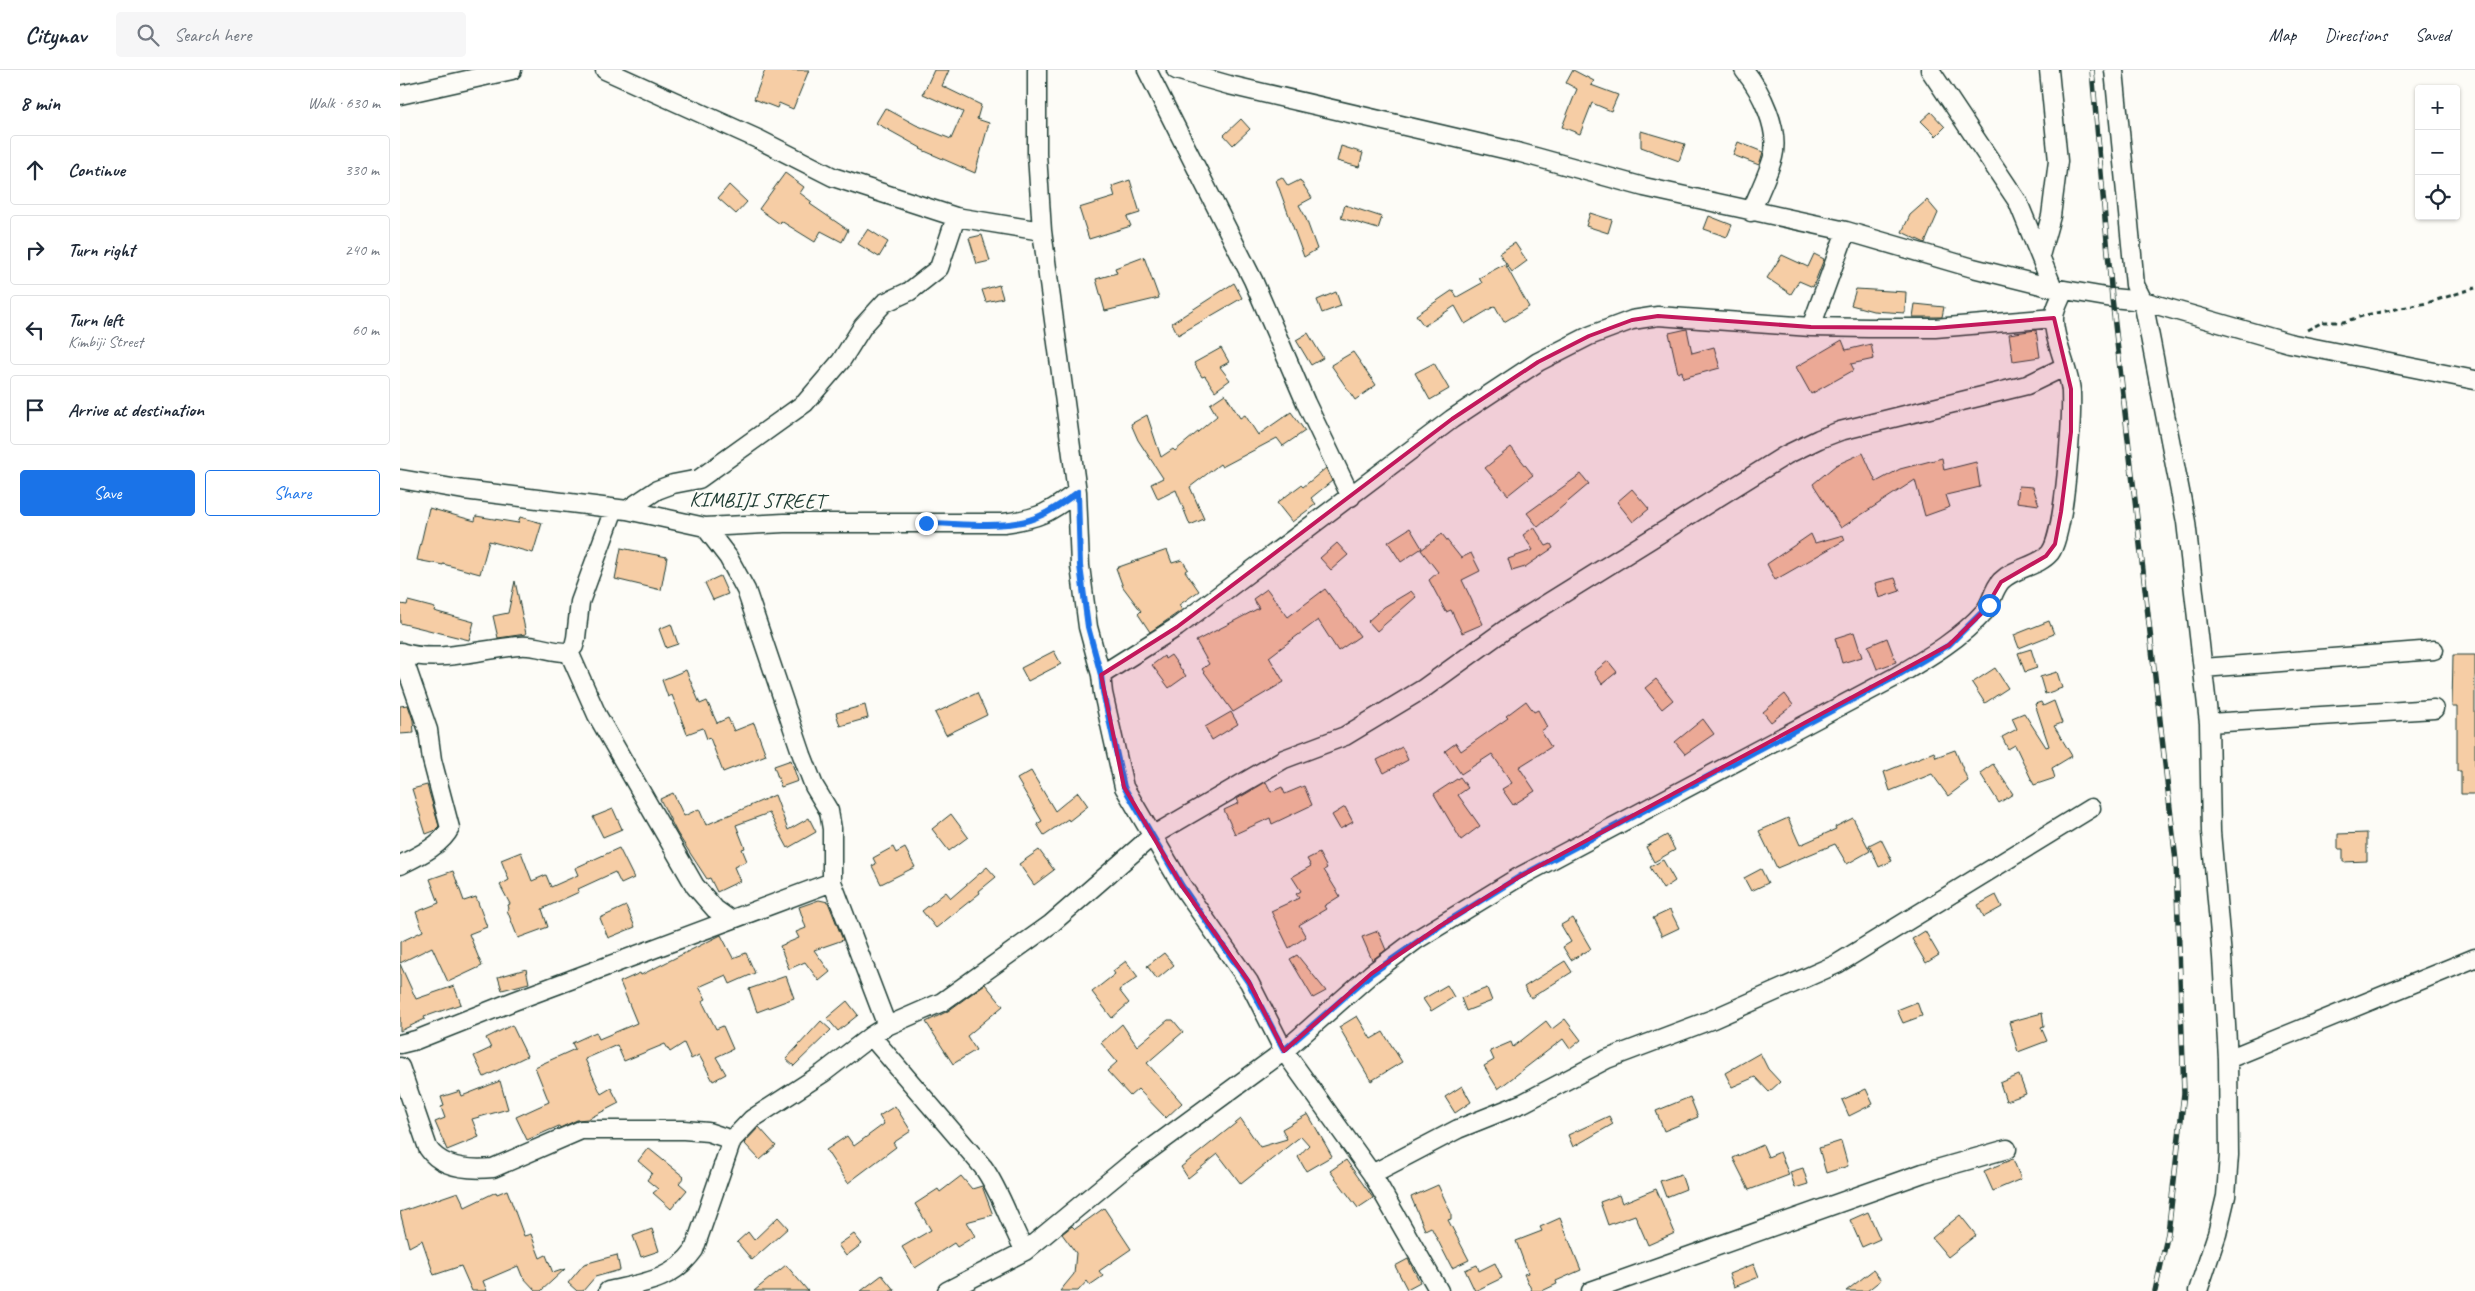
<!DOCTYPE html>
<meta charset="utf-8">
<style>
:root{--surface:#fff;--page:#f6f6f7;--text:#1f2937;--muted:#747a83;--line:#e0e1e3;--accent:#1a73e8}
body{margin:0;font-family:Caveat,sans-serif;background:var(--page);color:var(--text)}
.controls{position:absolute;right:15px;top:15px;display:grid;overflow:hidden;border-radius:5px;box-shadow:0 1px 4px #0004}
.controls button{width:45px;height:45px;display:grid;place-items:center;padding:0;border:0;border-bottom:1px solid var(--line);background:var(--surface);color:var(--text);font:25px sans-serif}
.stop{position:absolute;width:15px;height:15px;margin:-11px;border:4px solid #1a73e8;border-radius:50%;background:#fff}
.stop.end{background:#1a73e8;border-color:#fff;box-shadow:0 1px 5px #0008}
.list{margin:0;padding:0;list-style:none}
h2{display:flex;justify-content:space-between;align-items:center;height:65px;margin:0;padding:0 20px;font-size:21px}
h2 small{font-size:16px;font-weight:400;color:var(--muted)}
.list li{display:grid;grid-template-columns:32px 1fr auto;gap:15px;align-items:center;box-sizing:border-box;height:70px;margin:0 10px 10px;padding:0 10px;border:1px solid var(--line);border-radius:5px}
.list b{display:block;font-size:19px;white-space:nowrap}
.list p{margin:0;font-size:16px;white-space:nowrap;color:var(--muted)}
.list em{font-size:16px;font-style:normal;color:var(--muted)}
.actions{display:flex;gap:10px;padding:15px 20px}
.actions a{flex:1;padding:11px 0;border:1px solid var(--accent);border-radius:5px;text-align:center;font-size:18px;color:var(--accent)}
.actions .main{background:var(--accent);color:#fff}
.icon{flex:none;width:28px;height:28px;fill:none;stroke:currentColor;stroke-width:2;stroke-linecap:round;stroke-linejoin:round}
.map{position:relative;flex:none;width:2075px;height:1221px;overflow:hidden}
header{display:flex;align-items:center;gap:30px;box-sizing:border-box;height:70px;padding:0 25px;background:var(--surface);border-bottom:1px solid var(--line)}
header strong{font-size:24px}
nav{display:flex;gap:28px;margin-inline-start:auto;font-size:18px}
.search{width:350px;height:45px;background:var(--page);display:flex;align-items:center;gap:12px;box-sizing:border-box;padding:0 18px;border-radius:5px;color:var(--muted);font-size:19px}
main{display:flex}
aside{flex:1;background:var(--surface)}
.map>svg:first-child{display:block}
</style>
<header>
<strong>Citynav</strong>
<div class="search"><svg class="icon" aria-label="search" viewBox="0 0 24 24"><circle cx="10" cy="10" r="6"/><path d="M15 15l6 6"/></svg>Search here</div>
<nav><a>Map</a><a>Directions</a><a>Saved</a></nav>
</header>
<main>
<aside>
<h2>8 min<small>Walk · 630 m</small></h2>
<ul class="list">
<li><svg class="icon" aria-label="ahead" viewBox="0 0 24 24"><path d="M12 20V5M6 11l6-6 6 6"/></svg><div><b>Continue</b></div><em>330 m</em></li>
<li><svg class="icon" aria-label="right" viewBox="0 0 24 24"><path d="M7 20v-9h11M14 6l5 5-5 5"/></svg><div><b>Turn right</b></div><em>240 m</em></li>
<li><svg class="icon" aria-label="left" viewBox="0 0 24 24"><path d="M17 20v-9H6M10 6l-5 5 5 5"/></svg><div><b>Turn left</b><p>Kimbiji Street</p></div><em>60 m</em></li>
<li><svg class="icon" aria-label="arrive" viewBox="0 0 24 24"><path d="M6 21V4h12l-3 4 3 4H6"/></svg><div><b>Arrive at destination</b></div></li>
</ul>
<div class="actions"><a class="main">Save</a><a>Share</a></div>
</aside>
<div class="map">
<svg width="2075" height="1221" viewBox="0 0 2075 1221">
<rect width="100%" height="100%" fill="#fdfcf7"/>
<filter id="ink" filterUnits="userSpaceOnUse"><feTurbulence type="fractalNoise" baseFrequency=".02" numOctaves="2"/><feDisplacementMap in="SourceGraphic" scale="10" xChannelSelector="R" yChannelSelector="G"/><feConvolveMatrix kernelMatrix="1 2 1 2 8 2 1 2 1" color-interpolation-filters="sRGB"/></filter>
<g filter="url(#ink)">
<path fill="#f6cda5" stroke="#1f3d34" d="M365,0H409L393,39L379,33L377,38L354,29Z
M534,0H549L542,16L581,35L577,49L589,53L575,103L520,79L521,78L476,53L485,38L516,55L551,69L563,42L523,24Z
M1173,0L1194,11L1191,15L1218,25L1211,41L1192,33L1180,64L1162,57L1177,19L1166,13Z
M1531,42L1545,57L1536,66L1521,51Z
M841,49L850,59L833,75L824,65Z
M1241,61L1285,74L1279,91L1241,77Z
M1338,72L1363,82L1359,95L1333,85Z
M941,76L963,83L959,97L937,91Z
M385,103L404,117L400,123L412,132L410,134L448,160L442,172L421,161L415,172L381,151L380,154L359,139Z
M882,107L888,116L900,110L912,128L899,135L905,146L917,179L904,187L876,110Z
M730,110L740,143L727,147L731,156L689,169L679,138L715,127L712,116Z
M329,115L347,132L336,144L318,128Z
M1527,130L1538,143L1525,173L1502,162L1510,145Z
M945,135L982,147L978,159L941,148Z
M1190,143L1212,150L1208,163L1186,156Z
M1309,146L1332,155L1327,167L1304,159Z
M468,159L488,172L479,187L458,174Z
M582,165L590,191L577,194L569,168Z
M1115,173L1127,191L1112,202L1099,183Z
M1414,184L1424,189L1413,217L1399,211L1391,224L1367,208L1382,185L1408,197Z
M744,187L759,228L705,241L696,209L717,203L715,198Z
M1105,194L1129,237L1104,252L1095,236L1065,254L1055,236L1024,256L1016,245L1053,220L1057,227L1082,213L1079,208Z
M834,213L842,228L778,265L772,253Z
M599,215L603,228L586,232L582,220Z
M1456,219L1506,222L1505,243L1473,241L1451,235Z
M936,222L941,236L922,243L917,230Z
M1515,234L1544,237L1542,247H1513Z
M1287,259L1292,283L1314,277L1320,298L1283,308L1282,301L1278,303L1269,263Z
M1636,260L1640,287L1613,291L1609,264Z
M908,263L923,288L911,295L896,270Z
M1442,270L1446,280L1471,274L1474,289L1451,294L1454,300L1411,324L1396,297Z
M821,278L829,292L820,297L830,310L815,321L805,306L802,307L794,293Z
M953,282L976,315L955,330L931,295Z
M1034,293L1049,319L1030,330L1015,303Z
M825,324L840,348L845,345L858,365L891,342L905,361L883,376L877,368L822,397L820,394L790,417L804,449L790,455L776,420L758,429L751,414L763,408L738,370L731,354L747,345L761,387L773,379L775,381L817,346L810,334Z
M1111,377L1133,405L1108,425L1085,398Z
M1463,383L1476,412L1500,399L1542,388L1544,400L1576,392L1580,417L1546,425L1550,437L1525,446L1515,410L1441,458L1413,414L1436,395Z
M926,398L932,411L911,428L916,434L892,452L877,433L901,415L903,417Z
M1181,404L1189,414L1138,457L1127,443Z
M1619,416L1633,417L1639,435L1617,432Z
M1232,419L1249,439L1233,452L1217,432Z
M29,438L75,451L76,446L118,453L120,447L142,453L133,483L89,471L80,504L43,494V495L17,490Z
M1134,457L1146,476L1151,474L1153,478L1125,497L1112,501L1108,489L1133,480L1123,465Z
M1010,458L1022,478L1001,492L988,472Z
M1042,464L1061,488L1071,483L1080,501L1062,510L1083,554L1062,563L1051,540L1046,542L1029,510L1038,502L1021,480Z
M1411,464L1415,473L1443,465L1445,470L1375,510L1367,494Z
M937,473L948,485L931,500L920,488Z
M221,478L267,487L261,520L215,509Z
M767,480L772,493L782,490L788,499L785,501L799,521L779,535L782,540L750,562L738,544L741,541L723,517L716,498Z
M320,506L328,524L313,530L305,513Z
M1495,508L1500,521L1479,528L1475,513Z
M115,511L126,564L98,568L93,546L108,543Z
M867,519L888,547L925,519L960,566L938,581L918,550L869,587L884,612L833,642L802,599L809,594L796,571L859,538L853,529Z
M1011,521L1016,527L977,561L968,551L984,537Z
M8,531L35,538L34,541L74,552L69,570L0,553V534L7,535Z
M1649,551L1654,564L1619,578L1614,565Z
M271,554L278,574L266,578L259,559Z
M1454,562L1462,587L1442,593L1435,568Z
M1487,568L1496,592L1477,599L1468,576Z
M1631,579L1637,598L1625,602L1618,583Z
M654,581L661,594L628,611L621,598Z
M771,585L786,606L769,618L752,595L764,586L765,589Z
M2053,585H2075V724H2061V701H2057V637H2052Z
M1208,591L1217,602L1202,614L1194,602Z
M1595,598L1608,618L1585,633L1572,613Z
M286,600L300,634L307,631L317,653L328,648L334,661L354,653L366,685L323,702L310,668L307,669L303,658L287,664L272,625L268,627L262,610Z
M1657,602L1662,618L1645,624L1640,607Z
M1256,609L1273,630L1262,639L1245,618Z
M577,623L587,645L546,665L535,643Z
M1385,624L1393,635L1371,652L1363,642Z
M1126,631L1134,642L1138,640L1147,657L1141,661L1151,677L1119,697L1135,721L1113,735L1102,719L1112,713L1092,684L1061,704L1045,681L1056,673L1061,681L1108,648L1106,646Z
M1654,631L1662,653L1654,656L1672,686L1652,698L1655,708L1634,715L1615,675L1608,679L1602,667L1617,659L1612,648L1624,643L1646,677L1649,676L1635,634L1641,632L1643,636Z
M8,635L13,650L14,663L0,664V636Z
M465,635L468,648L440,656L436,643Z
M831,642L838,654L812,670L805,657Z
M1303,649L1314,664L1285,684L1275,672Z
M1002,677L1008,690L984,703L977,690Z
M1555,680L1568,711L1548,726L1532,704L1490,721L1484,702L1534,682L1536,687Z
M391,690L398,711L381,717L374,696Z
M1593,694L1613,724L1599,733L1580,703Z
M631,701L655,741L678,722L688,736L669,751L668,749L644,765L637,754L642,751L617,709Z
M1060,707L1068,718L1058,725L1080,756L1061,770L1034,724Z
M866,712L871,722L882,717L885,724L904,716L912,735L872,754L870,748L835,764L824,740L839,733L837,729Z
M27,715L39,756L34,761L26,764L12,719Z
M273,723L284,746L299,739L306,755L375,725L388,760L409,748L416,762L388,778L369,743L336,755L345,778L342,779L347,791L334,797L340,811L317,822L310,808L307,809L277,763L260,729Z
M945,737L953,752L940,759L932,745Z
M213,739L222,759L203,767L193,747Z
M551,744L568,767L549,781L532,759Z
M1388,748L1400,775L1436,759L1435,757L1453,748L1470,781L1447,794L1435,774L1377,798L1359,761Z
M1967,763V791L1943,792V779H1938V764Z
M1267,765L1275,780L1254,792L1246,777Z
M1481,769L1492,791L1479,797L1469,775Z
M493,777L496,783L505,778L515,797L481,814L472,796L476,794L473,788Z
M219,778L234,808L221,814L215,802L178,819L179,822L142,839L148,857L118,868L107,840L109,839L108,835L110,834L100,815L109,810L101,790L121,782L132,811L146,805L151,817L178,805L175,798Z
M639,780L654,800L634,815L619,794Z
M919,783L927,798L924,800L940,826L924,836L926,839L899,855L906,867L889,878L871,841L899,828L896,824L901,821L892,807L911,796L907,789Z
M1263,790L1275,811L1263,819L1250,797Z
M587,797L596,807L579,821L580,823L536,858L522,841L546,822L551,828Z
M1361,799L1368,813L1351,821L1344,808Z
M53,801L64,831L76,827L87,857L69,864L82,896L48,912L32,877L0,893V872L23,861L16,842L39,833L30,809Z
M1596,825L1602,837L1584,847L1578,835Z
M419,830L428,832L443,870L414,880L430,902L419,911L405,892L389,899L380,876L399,868L396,862L406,858L399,837Z
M226,836L235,857L208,868L200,848Z
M1270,840L1279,858L1262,866L1253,848Z
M1173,848L1191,879L1171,890L1163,877L1171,872L1161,855Z
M978,861L986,880L972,890L962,867Z
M1525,861L1539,885L1526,893L1512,869Z
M321,865L333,888L346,883L355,903L330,914L326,905L299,917L306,929L302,931L316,959L323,956L333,979L316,987L326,1004L313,1011L299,985L291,989L284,973L270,982L265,974L224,991L217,975L185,989L201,1024L211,1018L219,1033L188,1049L177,1050L160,1058L159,1056L127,1070L116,1047L149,1032L135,997L175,979L172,973L196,962L199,969L237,953L220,912L240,903L241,905Z
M764,883L774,895L757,909L747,896Z
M897,885L926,921L913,928L890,889Z
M726,891L738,907L719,920L729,933L712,948L692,922L715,904L713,901Z
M1165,891L1172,902L1131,928L1124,917Z
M0,894L16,929L54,916L61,934L24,947L25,949L0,961Z
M126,899L129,913L102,920L98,907Z
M386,906L394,928L357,942L349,919Z
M585,914L603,936L567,966L576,980L553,994L526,952L548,941Z
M1047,915L1054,927L1031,941L1023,929Z
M1087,918L1092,931L1066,941L1061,928Z
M447,931L458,945L438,961L427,948Z
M1517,932L1522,946L1503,953L1497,940Z
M1642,943L1644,956L1641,957L1647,971L1618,982L1609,952Z
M957,946L971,969L983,962L1002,992L971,1011L939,957Z
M1165,949L1181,970L1170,979L1163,969L1098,1019L1084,996L1094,990L1090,981L1111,972L1113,977L1146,951L1152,959Z
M768,950H773L783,962L747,993L782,1033L766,1048L738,1019L730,1026L707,1001L717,992L701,973L722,954L737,976Z
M421,951L431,960L394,996L386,989Z
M112,955L127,986L84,1007L74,986L91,978L86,968Z
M1360,983L1368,999L1380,1012L1369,1022L1355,1007L1332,1017L1325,1003Z
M1619,1005L1626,1024L1606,1031L1600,1013Z
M100,1011L108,1039L72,1049L79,1067L47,1080L35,1052L45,1048L41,1037L44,1036L41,1027L60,1021L62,1026Z
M1062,1016L1071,1032L1055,1043L1045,1027Z
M1466,1019L1473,1034L1449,1046L1442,1030Z
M1290,1027L1298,1047L1264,1061L1256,1041Z
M495,1036L511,1061L493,1073L496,1077L448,1113L426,1080L447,1066L454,1076L484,1054L479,1046Z
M908,1044L932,1086L906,1101L898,1087L909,1075L901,1066L841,1114L818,1084L788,1108L781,1097L841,1049L860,1077L887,1069L882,1059Z
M1209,1046L1213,1054L1173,1077L1168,1065Z
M359,1057L376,1076L360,1090L344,1073Z
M1441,1071L1448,1096L1426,1103L1419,1078Z
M1363,1075L1368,1087L1380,1082L1389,1105L1349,1120L1333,1088Z
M248,1078L284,1107L279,1113L287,1120L271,1139L253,1123L258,1119L247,1110L252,1103L238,1091Z
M1613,1089L1621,1109L1593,1121L1584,1101Z
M946,1090L973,1128L958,1138L930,1101Z
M1403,1098L1408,1114L1395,1118L1390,1102Z
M1281,1104L1286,1119L1266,1127L1260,1111Z
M561,1106L572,1119L582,1116L593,1145L566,1152L575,1166L557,1177L554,1173L515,1198L502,1177L531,1160L515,1134L538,1119L540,1122Z
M1038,1115L1051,1143V1149L1048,1150L1069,1190L1052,1198L1031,1157L1025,1160L1011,1127Z
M1256,1119L1275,1163L1248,1175L1235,1145L1208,1155L1200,1132L1219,1125L1222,1133Z
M107,1120L124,1166L131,1164L140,1188L146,1185L153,1203L165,1199L141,1221H136L122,1206L118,1196L83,1211L87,1221H72L61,1196L34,1205L22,1170L9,1177L0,1142L58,1122L65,1137L96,1122L97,1124Z
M704,1138L731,1179L699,1201L703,1206L690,1215L687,1211L678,1221H660L674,1204L676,1183L662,1164L672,1156L675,1159Z
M1468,1142L1480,1169L1462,1177L1450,1150Z
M1560,1145L1576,1165L1548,1187L1532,1168Z
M378,1147L388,1158L352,1190L337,1172L348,1162L354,1170Z
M1160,1148L1181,1200L1156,1211L1157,1214L1142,1221H1132L1124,1204L1128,1203L1116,1171L1142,1161L1140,1157Z
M252,1159L259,1181L241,1187L233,1166Z
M454,1164L462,1174L446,1186L438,1175Z
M217,1185L220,1200L195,1207L183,1221H177L168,1213L184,1194Z
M1008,1189L1020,1212L1007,1219L995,1196Z
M1095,1193L1102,1208L1075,1221L1065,1200L1077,1195L1079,1201Z
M1354,1194L1359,1207L1334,1217L1329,1204Z
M386,1195L408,1221H354Z
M1473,1200L1481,1210L1467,1221H1446Z
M482,1205L495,1221H461Z"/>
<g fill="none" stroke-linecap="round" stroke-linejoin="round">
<defs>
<path id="minor" d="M205,0L360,70L433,107L556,147L642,161
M637,0V84L642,161L677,422L680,496L688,557L701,605L703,623L724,717L782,816L849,912L884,981L972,1104L1039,1221
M747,0L853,210L906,333L951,427
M776,0L829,15L1121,83L1244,117L1446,161L1573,198L1653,218L1712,228L1743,231L1889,273L2075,310
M1344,0C1361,21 1380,59 1373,87C1368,105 1358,124 1351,142
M1530,0L1618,132L1653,218
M1714,0L1735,215L1743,231L1786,452L1809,653L1811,762L1822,887L1828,989L1829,1085L1826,1126L1817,1164L1798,1221
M0,25L112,0
M1640,186L1651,146L1658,91L1649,0
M1411,257L1446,161
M0,409L64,420L227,440L305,457L384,453H604C640,448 649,443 677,422
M227,440L257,420L273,414L299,409L405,333L441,291L463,256L484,233L510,221L539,198L556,147
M305,457L328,487L346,520L402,685L414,716L429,741L432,759V812L487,956
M0,582C39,594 80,579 119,576C136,574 152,583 169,582L174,576L176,568L180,532L214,439
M169,582L197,645L295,816L315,839L329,849
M1803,598L2034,580
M701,605L777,557L1052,349L1138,292L1189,266L1232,250L1258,246L1411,257L1468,258H1535L1654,248
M1809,653L2034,639
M0,795C18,786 41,776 50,758L32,690L28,660L1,582
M471,966L583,1097C601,1122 610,1154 625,1181
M0,974L16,970L114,931L432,812
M1828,989L2075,888
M0,997L28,1078C41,1098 70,1100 93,1098L181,1060H284L308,1062L332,1070
M972,1104L1058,1059L1123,1033L1207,989L1313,949L1437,894L1691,738
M208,1221C243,1213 272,1211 294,1180L332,1070L352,1049L423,1003L471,966L487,956L542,932L651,854L752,766L884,689L945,666L1023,619L1106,559L1386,385L1419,369L1440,361L1627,315L1664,297
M547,1221L625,1181L729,1095L884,981L971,904L1016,870L1119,807L1497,606C1529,587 1560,569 1585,541C1592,532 1593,520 1601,511C1615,497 1638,497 1650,483C1665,464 1672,350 1671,322C1670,301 1653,271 1654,248C1654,240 1661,228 1664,220
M1191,1221L1523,1103L1607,1079"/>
</defs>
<use href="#minor" stroke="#1f3d34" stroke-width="21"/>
<path stroke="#1f3d34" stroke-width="3" stroke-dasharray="5 4" stroke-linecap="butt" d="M1907,260L1923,252H1943L1966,245L2027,233L2075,218"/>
<use href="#minor" stroke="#fdfcf7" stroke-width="18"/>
<defs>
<path id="rail" d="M1692,0L1712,228L1776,791L1784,1023L1768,1163L1755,1221"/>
</defs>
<use href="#rail" stroke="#1f3d34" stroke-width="5.5"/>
<use href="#rail" stroke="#fdfcf7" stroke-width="4" stroke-dasharray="11" stroke-linecap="butt"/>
</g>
</g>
<g fill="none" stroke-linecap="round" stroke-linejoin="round" filter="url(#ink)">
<path stroke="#1a73e8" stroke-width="6" d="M526,453C557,453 606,460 635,448C651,442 664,432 678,422L680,496L688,557L701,605L703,622L724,717L782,816L848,912L884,980L971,904L1040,856L1119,807L1497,606L1549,575L1589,535"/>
</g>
<path fill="#c2185b" fill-opacity="0.2" stroke="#c2185b" stroke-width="4" stroke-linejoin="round" d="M1258,246L1411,257L1535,258L1654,248L1671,319V362L1661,442L1655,474L1646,486L1601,512L1584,541L1549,575L1119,807L1040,856L971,904L884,981L849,912L782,816L724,717L701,605L777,557L1052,349L1138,292L1189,266L1232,250Z"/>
<g text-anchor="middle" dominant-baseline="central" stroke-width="4" stroke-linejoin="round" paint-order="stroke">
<g font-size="21" fill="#1f3d34" stroke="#fdfcf7">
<text transform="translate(357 430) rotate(1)">KIMBIJI STREET</text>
</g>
</g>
</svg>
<div class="controls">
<button>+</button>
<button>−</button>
<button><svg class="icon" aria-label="locate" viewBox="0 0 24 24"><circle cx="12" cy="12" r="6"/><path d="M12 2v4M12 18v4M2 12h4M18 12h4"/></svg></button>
</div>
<div class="stop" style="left:1589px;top:535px"></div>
<div class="stop end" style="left:526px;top:453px"></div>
</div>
</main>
